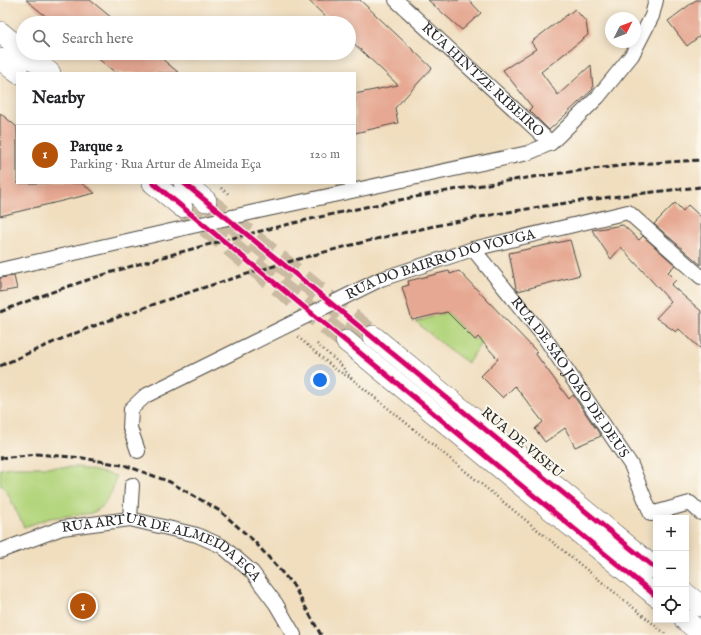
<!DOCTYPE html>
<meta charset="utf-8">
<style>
:root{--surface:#fff;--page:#f6f6f6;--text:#202124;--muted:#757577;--line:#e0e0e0;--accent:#b45309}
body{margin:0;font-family:"IM FELL English",serif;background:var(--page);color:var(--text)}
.controls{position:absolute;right:12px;bottom:12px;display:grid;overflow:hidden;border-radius:0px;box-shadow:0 2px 10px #0003}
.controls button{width:36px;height:36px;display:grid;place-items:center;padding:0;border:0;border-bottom:1px solid var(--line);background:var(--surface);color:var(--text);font:20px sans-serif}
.compass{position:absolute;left:605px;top:12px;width:36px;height:36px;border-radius:50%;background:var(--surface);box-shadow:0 2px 10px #0003;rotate:48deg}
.you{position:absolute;left:320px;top:380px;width:14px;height:14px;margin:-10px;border:3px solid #fff;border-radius:50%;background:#1a73e8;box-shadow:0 0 0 6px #1a73e833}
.badge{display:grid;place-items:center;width:26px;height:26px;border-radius:50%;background:var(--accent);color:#fff;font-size:13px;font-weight:700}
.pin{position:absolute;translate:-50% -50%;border:2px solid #fff;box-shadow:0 1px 4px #0006}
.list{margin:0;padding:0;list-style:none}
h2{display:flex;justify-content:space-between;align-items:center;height:52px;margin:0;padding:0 16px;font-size:17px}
h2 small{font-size:13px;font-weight:400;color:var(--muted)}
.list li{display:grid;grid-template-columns:26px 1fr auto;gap:12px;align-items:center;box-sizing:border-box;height:60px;padding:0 16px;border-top:1px solid var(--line)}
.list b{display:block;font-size:15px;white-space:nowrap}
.list p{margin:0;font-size:13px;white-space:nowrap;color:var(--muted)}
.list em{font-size:13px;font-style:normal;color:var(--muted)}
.icon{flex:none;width:22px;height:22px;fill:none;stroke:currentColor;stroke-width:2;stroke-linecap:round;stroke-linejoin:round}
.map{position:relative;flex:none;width:701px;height:635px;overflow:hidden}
.search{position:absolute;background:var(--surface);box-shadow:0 2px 10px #0003;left:16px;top:16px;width:340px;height:44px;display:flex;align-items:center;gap:10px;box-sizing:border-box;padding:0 14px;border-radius:22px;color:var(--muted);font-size:15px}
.panel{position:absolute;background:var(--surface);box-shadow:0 2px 10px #0003;left:16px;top:72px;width:340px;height:112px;border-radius:0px}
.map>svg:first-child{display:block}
</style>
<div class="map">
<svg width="701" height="635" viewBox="0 0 701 635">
<rect width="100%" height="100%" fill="#fbf7ec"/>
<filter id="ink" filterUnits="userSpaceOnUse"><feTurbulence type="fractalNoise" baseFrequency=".025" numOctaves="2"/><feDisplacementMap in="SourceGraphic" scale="8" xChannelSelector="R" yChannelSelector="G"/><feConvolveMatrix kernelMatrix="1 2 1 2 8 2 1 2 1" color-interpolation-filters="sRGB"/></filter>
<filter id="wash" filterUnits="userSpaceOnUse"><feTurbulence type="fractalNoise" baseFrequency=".012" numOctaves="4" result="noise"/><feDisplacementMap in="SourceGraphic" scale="16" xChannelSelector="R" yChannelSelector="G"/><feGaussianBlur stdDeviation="0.9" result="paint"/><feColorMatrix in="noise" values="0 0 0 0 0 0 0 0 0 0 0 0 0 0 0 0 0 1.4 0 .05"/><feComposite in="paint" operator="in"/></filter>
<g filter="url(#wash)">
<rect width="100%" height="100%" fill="#f0debf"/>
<path fill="#b3d57d" stroke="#6f8054" d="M447,312L474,340L480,336L483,340L468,363L446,347L416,322Z
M10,467H79L116,476L112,491L103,506L93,513L50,518L24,527L5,488L0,485V469Z"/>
<g id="blocks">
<path fill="#e6a892" d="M26,0H90L118,23H54Z
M308,0H360L432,68L395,108L398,123L355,133V94L398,85L349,39V23H332Z
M428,0H469L481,13L462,30Z
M696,0H701V35L687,46L668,21Z
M575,9L586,22L588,35L541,72L558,95L591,65L593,89L549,130L529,110L532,107L503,70L536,49L531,42Z
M91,53H155L179,73H116Z
M0,113L17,127V183H81L95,193L0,216Z
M675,203L683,211L688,205L701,217V265L654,224Z
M623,225L639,240L643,236L675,265L668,272L676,280L671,285L701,311V349L679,329L676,332L656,318L671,302L621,247L611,259L592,230Z
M570,240L580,275L518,291L516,288L509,253Z
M449,271L450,274L459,271L537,352L535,353L569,399L573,395L601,436L575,447L565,428L545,442L535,429L543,422L515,386L503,398L481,376L498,359L478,337L475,340L447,312L412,320L402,287L409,285L408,281Z
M14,276L17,289L0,292V278Z"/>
</g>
</g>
<g filter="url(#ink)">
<use href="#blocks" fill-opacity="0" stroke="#494641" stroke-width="1"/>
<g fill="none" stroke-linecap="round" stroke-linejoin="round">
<path stroke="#c9baa1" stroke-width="21" stroke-dasharray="21 10" stroke-linecap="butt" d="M206,201L373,336
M182,207L346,341"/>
<defs>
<g id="minor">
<path id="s1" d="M396,0L551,143"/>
<path id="s2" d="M473,249L545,338L631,465L651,514L690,503L701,513"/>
<path d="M0,270L254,212L528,153L551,143L598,97L632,55L652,16L656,0"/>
<path id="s3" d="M138,451L130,428L131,409L145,396L381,279L473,249L628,212L701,277"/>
<path d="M130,519L132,485"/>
<path id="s4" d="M0,551L62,528L130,519L197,535L222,546L252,572L276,604L294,635"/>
</g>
<path id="secondary" d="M0,32L23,51
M25,53L50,73
M0,59L18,73
M153,183L182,207
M184,183L206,201
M373,336L656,569
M346,341L656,596
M686,594L701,606
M685,620L701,633"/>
</defs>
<use href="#minor" stroke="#494641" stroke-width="16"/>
<use href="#secondary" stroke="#494641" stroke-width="22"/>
<path stroke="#494641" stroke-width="2.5" stroke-dasharray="1 3" stroke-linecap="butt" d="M221,188L230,195
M298,337L335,369L350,378
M317,344L340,364L352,379L667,635"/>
<use href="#minor" stroke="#fff" stroke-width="14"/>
<use href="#secondary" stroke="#fff" stroke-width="21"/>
<path stroke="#2b2b2b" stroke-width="3" stroke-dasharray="6 3" stroke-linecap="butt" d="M0,312C78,280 160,257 241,236C363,205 486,181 611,167C641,163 671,162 701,160
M0,366C31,352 62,338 94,326C203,285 316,251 430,227C519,208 610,196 701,187
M0,458L37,454L83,458L127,466L170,482L220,511L254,541L293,585L321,635"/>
<defs>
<path id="cycleway" d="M153,183L656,596
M184,183L656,569"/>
</defs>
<use href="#cycleway" stroke="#fbf7ec" stroke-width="8"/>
<use href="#cycleway" stroke="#d6006c" stroke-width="5"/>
</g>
</g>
<g text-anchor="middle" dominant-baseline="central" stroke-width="4" stroke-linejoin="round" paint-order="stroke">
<g font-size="14" fill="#2b2b2b" stroke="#fbf7ec">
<text stroke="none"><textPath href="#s1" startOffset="118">RUA HINTZE RIBEIRO</textPath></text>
<text stroke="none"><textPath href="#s3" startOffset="387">RUA DO BAIRRO DO VOUGA</textPath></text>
<text stroke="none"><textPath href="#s2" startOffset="161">RUA DE SÃO JOÃO DE DEUS</textPath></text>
<text transform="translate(522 443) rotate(40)">RUA DE VISEU</text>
<text stroke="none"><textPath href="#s4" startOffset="173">RUA ARTUR DE ALMEIDA EÇA</textPath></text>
</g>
</g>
</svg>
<div class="controls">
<button>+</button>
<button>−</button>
<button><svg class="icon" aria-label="locate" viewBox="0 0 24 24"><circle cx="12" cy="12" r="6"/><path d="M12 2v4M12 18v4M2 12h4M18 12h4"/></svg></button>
</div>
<svg class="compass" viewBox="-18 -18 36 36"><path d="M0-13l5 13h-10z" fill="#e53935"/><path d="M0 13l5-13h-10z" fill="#757577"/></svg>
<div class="you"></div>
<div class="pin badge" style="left:83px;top:606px">1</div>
<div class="search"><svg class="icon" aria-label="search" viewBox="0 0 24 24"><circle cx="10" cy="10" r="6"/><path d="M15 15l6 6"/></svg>Search here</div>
<section class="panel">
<h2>Nearby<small></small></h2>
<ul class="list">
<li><span class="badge">1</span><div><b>Parque 2</b><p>Parking · Rua Artur de Almeida Eça</p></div><em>120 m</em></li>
</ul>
</section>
</div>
